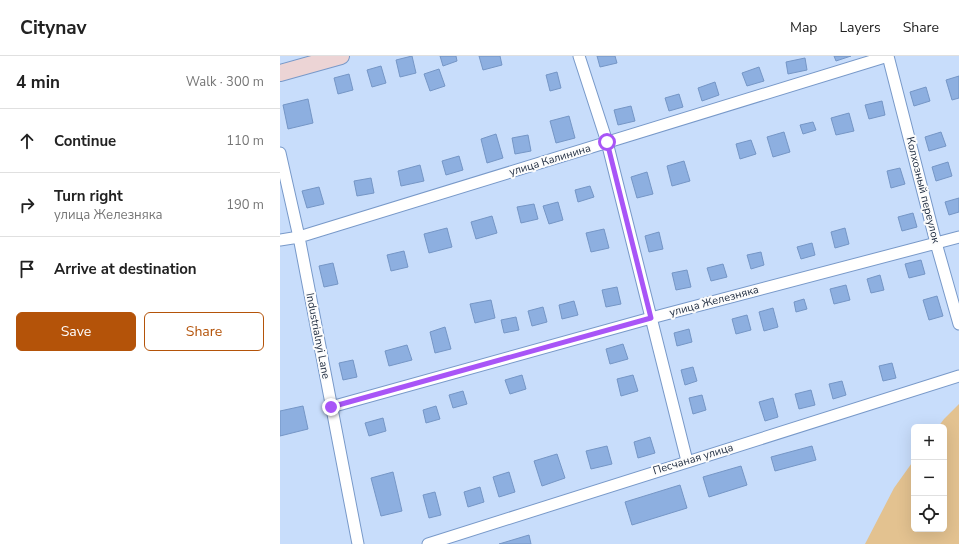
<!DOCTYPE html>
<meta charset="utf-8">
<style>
:root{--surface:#fff;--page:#f6f6f6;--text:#222;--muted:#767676;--line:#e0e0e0;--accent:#b45309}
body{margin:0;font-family:"Nunito Sans",sans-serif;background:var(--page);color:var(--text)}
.controls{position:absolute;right:12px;bottom:12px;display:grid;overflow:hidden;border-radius:6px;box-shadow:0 4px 16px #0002}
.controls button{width:36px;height:36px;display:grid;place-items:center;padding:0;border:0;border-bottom:1px solid var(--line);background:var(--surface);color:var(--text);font:20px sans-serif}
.stop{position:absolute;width:12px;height:12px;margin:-9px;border:3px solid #a855f7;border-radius:50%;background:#fff}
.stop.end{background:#a855f7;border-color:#fff;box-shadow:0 1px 4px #0008}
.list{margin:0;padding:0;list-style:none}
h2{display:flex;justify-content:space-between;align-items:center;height:52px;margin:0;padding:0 16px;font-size:17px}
h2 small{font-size:13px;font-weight:400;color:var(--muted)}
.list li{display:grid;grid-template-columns:26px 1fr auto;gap:12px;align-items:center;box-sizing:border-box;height:64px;padding:0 16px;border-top:1px solid var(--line)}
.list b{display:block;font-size:15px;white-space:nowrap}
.list p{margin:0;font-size:13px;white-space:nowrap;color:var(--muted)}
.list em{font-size:13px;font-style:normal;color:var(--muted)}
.actions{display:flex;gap:8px;padding:12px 16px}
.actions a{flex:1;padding:9px 0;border:1px solid var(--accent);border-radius:6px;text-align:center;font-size:14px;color:var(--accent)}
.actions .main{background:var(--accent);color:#fff}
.icon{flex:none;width:22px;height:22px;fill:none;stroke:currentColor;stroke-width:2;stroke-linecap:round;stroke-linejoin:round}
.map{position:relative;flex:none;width:679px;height:488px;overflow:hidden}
header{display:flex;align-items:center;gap:24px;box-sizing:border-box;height:56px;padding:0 20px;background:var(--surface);border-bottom:1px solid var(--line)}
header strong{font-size:19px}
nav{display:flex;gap:22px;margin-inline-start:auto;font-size:14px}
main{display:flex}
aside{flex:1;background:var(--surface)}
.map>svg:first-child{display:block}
</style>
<header>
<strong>Citynav</strong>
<nav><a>Map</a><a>Layers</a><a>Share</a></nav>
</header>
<main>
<aside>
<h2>4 min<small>Walk · 300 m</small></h2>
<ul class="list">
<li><svg class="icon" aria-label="ahead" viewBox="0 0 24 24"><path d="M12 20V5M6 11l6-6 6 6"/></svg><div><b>Continue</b></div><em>110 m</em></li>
<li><svg class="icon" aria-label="right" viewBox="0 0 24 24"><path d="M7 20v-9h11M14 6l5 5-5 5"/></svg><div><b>Turn right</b><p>улица Железняка</p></div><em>190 m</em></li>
<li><svg class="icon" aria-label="arrive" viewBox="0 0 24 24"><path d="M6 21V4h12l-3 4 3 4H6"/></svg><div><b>Arrive at destination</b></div></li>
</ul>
<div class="actions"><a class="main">Save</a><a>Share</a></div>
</aside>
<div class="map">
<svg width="679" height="488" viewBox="0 0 679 488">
<rect width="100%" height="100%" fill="#c8ddfb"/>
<path fill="#e3c290" d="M679,348V488H585L614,432L634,404V473H664V371H658L664,363Z"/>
<path fill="#8dafe0" stroke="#7596c6" d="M132,0L136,17L120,21L116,4Z
M160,0H176L177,5L163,10Z
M199,0H220L222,9L203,14Z
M317,0H335L337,7L320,11Z
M554,0H571L556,5Z
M525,2L527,14L508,18L506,6Z
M101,10L106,27L92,31L87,14Z
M479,11L484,25L467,30L462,17Z
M159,13L165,30L150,35L144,18Z
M277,16L281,32L270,35L266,19Z
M69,18L73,34L58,38L54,22Z
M679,20V42L672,44L666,24Z
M435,26L439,39L422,45L418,32Z
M646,31L650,45L634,50L630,36Z
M399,38L403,51L389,55L385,42Z
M28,43L33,67L8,73L3,49Z
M602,45L605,59L589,63L585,49Z
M351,50L355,65L338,69L334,54Z
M569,57L574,75L556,79L551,62Z
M289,60L295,82L276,87L270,65Z
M533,66L536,74L523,78L520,69Z
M504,76L510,96L493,101L487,81Z
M661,76L666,90L649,95L645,81Z
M216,78L223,102L207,107L201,83Z
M248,79L251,95L235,98L232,82Z
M471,84L476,98L460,103L456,88Z
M179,100L183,114L166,119L162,105Z
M404,105L410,125L392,130L387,110Z
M668,106L672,120L656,125L652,111Z
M140,109L144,125L121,130L118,115Z
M620,112L625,128L611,132L607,115Z
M367,116L373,138L357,142L351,121Z
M91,122L94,137L77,140L74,125Z
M310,130L314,141L298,146L295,134Z
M39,131L44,148L27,152L22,135Z
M679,142V156L669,159L665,146Z
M278,146L283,164L269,168L263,150Z
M254,148L258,163L241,167L237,151Z
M633,157L637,171L622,175L618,161Z
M212,160L217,177L196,183L191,166Z
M167,172L172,191L149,197L144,178Z
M565,172L569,188L555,192L551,176Z
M324,173L329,192L311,196L306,177Z
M379,176L383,193L369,196L365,180Z
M532,187L535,199L521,203L517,191Z
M124,195L128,211L111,215L107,199Z
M481,196L484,209L471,213L467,199Z
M641,204L645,218L629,222L625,208Z
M53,207L58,228L44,231L39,210Z
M443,208L447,221L431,225L427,212Z
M407,214L411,231L396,234L392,217Z
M600,219L604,234L591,237L587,223Z
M566,229L570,244L554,248L550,233Z
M337,231L341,248L326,251L322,234Z
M657,240L663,260L649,264L643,244Z
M524,243L527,253L516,256L514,246Z
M211,244L215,262L195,267L190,248Z
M294,245L298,259L282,263L279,249Z
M263,251L267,266L252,270L248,255Z
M493,252L498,271L484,275L479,256Z
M467,259L471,274L456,278L452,263Z
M236,261L239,274L224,277L221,264Z
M165,271L171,293L155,297L150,276Z
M409,273L412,286L397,290L394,277Z
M343,288L348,303L330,308L326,293Z
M127,289L132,304L109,310L105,295Z
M73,304L77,321L63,324L59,307Z
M612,307L616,322L603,325L599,310Z
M413,311L417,325L405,329L401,314Z
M242,319L246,333L230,338L225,324Z
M353,319L358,335L341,340L337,323Z
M562,325L566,339L553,343L549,328Z
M531,334L535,349L519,353L515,338Z
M183,335L187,348L173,352L169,339Z
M422,339L426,354L413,358L409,342Z
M493,342L498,361L485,365L479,346Z
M23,350L28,373L0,380V355Z
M156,350L160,363L146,367L143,354Z
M103,362L106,375L89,380L85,367Z
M370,381L375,397L358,402L354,386Z
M327,390L332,408L311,413L306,395Z
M532,390L536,404L495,415L491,401Z
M277,398L285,422L262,430L254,405Z
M461,410L467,429L429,441L423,421Z
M113,416L122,455L101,460L91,422Z
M229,416L235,436L219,441L213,421Z
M400,429L407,452L352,469L345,446Z
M200,431L204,446L188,451L184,436Z
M155,436L161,459L149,462L143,439Z
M249,479L251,488H219Z"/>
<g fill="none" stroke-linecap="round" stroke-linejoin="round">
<defs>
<path id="minor" d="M299,0L327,86L407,405
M608,0L656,187L679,268
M0,97L19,181L78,488
M0,184L19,181L608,0
M51,351L371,262L679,181
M148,488L679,320"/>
<path id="secondary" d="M0,17L61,0"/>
</defs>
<use href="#minor" stroke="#7899c9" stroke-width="13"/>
<use href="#secondary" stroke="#7899c9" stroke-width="18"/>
<use href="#minor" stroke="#fff" stroke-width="11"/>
<use href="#secondary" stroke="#ecd4d5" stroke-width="16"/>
</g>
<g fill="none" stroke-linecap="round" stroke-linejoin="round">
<path stroke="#a855f7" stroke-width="5" d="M51,351L371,262L327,86"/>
</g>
<g text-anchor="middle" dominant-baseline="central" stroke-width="4" stroke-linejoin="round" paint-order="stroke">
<g font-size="11" fill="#222f43" stroke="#fcfcfc">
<text transform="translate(270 104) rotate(-17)">улица Калинина</text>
<text transform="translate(643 134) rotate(76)">Колхозный переулок</text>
<text transform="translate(434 245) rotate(-15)">улица Железняка</text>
<text transform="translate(38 280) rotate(79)">Industrialnyi Lane</text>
<text transform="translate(413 403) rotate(-17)">Песчаная улица</text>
</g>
</g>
</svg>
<div class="controls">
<button>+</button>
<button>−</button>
<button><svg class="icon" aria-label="locate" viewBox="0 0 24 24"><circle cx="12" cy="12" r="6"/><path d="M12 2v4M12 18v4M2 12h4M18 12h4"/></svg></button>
</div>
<div class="stop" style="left:327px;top:86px"></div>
<div class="stop end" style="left:51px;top:351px"></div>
</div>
</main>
